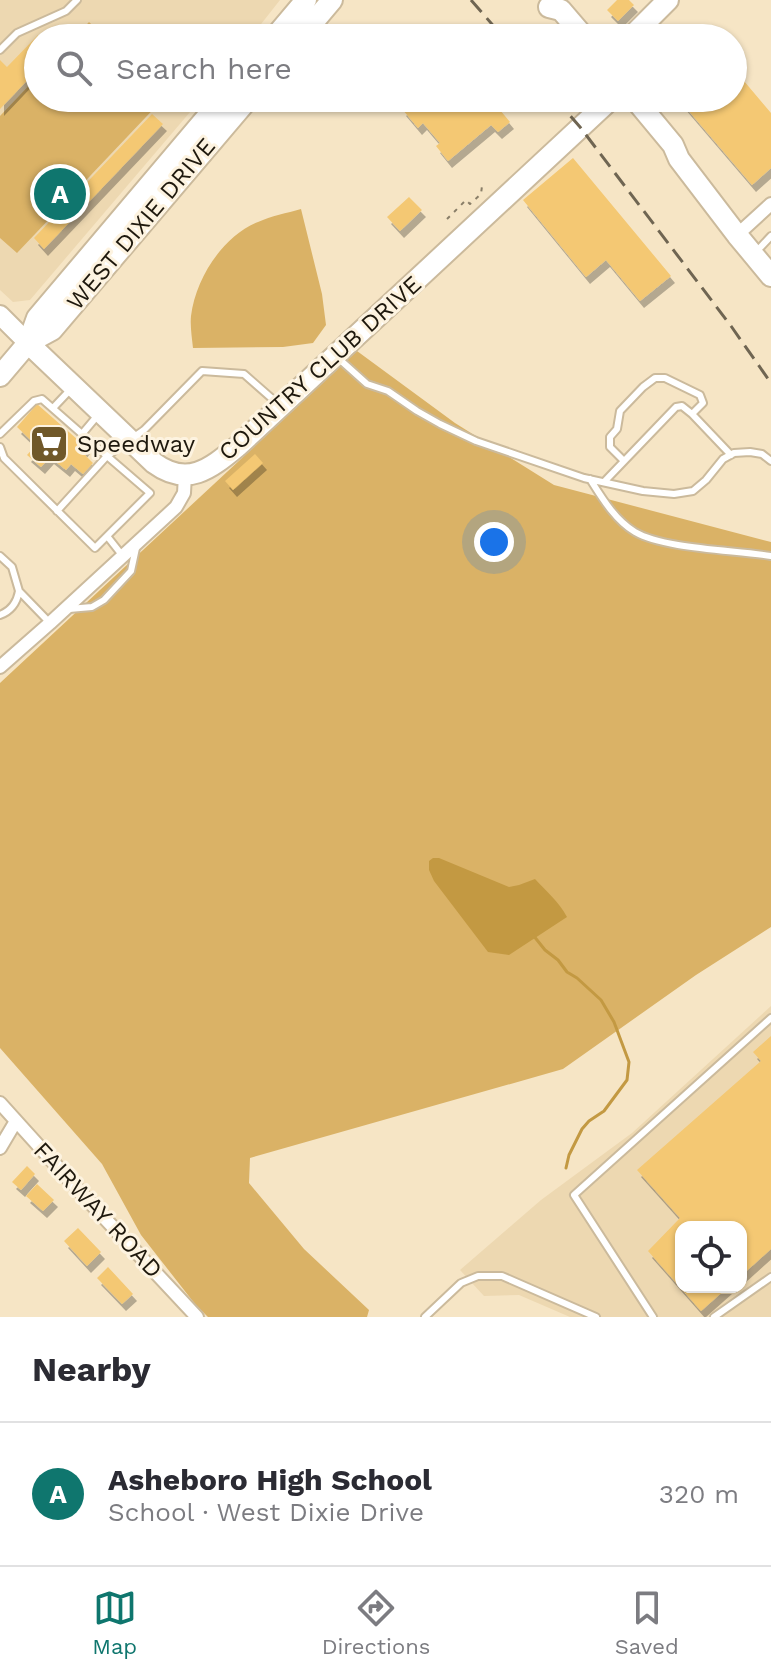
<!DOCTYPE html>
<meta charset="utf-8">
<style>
:root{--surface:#fff;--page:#f2f2f3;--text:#2b2b33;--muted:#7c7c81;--line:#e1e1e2;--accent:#0f766e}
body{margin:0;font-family:"Work Sans",sans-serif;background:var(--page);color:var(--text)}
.controls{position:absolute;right:24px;bottom:24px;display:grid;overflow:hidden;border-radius:16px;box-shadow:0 2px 6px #0004}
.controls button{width:72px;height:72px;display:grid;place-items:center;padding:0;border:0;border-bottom:2px solid var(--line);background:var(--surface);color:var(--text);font:40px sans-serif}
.you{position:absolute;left:494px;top:542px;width:28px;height:28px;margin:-20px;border:6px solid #fff;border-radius:50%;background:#1a73e8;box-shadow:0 0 0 12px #1a73e833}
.badge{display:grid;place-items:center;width:52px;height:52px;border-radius:50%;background:var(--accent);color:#fff;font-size:26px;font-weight:700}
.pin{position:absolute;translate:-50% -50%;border:4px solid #fff;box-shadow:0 2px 8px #0006}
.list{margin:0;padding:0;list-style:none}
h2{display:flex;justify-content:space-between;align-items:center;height:104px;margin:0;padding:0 32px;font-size:34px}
h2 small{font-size:26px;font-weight:400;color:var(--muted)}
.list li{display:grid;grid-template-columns:52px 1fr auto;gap:24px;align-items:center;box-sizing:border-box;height:144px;padding:0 32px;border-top:2px solid var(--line)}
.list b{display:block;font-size:30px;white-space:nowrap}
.list p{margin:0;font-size:26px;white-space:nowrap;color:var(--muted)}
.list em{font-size:26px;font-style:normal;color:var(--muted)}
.icon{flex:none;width:44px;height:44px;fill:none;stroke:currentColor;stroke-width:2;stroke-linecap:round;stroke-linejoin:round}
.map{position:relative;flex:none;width:771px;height:1317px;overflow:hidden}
.search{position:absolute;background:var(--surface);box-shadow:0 2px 6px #0004;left:24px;right:24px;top:24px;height:88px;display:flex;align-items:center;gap:20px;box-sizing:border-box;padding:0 28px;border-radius:44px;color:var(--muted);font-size:30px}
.sheet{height:248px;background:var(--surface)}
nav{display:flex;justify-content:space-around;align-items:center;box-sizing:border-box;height:112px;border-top:2px solid var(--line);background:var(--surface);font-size:22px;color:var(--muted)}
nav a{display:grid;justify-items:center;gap:4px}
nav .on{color:var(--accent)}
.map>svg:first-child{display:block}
</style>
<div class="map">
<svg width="771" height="1317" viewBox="0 0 771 1317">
<defs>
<filter id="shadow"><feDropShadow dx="4" dy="7" stdDeviation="0" flood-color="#0004"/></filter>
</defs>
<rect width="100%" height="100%" fill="#f6e5c5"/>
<path fill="#edd8b1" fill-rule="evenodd" d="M0,0H280L250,38H38V98H202L30,300L13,302L0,290Z
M771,1006V1317H570L519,1295L484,1296L460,1270L541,1200L632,1133ZM681,1227H741V1287H681Z"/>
<path fill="#dab266" d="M89,22L106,38H74Z
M38,76V98H164L17,253L0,238V116Z
M301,209L322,294L326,325L313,343L283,347L193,348C192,338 190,326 191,316C196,278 222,237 258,222C271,216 287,213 301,209Z
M357,351L455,423L554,485L771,542V927L696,975L563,1069L250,1158L249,1183L304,1249L369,1310L367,1317H208L195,1304L141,1235L102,1164L0,1048V683Z"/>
<path fill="#c39942" d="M433,858H439L509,887L519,885L535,879C547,892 559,902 567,917L509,955L488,952L434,881L429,870V861Z"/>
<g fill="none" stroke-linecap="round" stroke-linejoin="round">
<path stroke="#c39942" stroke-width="3" d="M533,935L545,950L558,960L567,972L577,978L601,1000L614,1022L629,1062L627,1080L604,1111L589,1121L582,1129L569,1155L566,1168"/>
</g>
<path fill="#f4c873" filter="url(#shadow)" d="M617,0H629L634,5L618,21L607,10Z
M38,35V69L0,109V60L7,67Z
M733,68L771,113V168L752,185L681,102L686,98H733Z
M415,98H490L510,122L498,132L491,125L448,161L436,146L440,143L423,123L418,128L402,109Z
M152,114L163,124L44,249L34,238Z
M573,158L671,276L640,301L606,260L586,277L523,200Z
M409,197L422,210L400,231L387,217Z
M37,404L86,447L82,452L93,463L83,474L71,464L66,470L50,457L41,467L27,455L36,445L17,427Z
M255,454L263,463L233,490L225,481Z
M771,1036V1249L741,1276V1227H681V1287H728L701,1311L648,1251L680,1218L637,1170L761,1061L753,1052Z
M27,1166L35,1174L21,1190L12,1182Z
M37,1184L54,1200L43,1211L26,1196Z
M78,1228L101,1252L87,1266L64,1241Z
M108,1267L133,1294L122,1304L97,1278Z"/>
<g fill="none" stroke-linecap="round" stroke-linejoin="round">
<defs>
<path id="service" d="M0,50L17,33L66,11L77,0
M756,252L771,236
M338,358L367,384L388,391L417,411L440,424L476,441L584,478L643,491L674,494L693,491L706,480L723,459L734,453L750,452L762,454L771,461
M53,408L70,390
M692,414L731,455
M0,434L34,401L42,399L107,456L57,511
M82,434L98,415
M0,447L4,458L95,548L150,493L107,456L144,430L202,371L244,374L277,403
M590,479C602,498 615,520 635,532C664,549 735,550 771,556
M604,482L676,407L682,406L692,414L703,403L700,395L665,378H655L643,387L620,411L617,429L610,437V447L624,461
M107,536L122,555
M0,556L12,567L19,591L50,623
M69,609L92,607L104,600L131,571L136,548
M0,615C11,611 17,602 19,591
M425,1317L461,1283L478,1276H502L596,1317
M653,1317L574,1195L771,1018
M714,1317L771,1277"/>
<path id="minor" d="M737,235L771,204
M0,667L50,623L176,507L184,493L185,475
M0,1103L83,1195L197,1317
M0,1148L16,1121"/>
<path id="secondary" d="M0,315L28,343"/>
<path id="primary" d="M549,7L561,10L585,38
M274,38L306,0
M300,38L332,0
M630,38L668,0
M634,98L673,145L679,159L737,235L771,276
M28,343L154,463C188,488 211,468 238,446L612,98
M28,343L37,318L223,98
M0,376L28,343L52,330L249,98"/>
</defs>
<use href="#service" stroke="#cbba9c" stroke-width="10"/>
<use href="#minor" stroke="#cbba9c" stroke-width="16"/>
<use href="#secondary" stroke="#cbba9c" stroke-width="22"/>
<use href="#primary" stroke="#cbba9c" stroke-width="24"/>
<path stroke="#897e68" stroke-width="2" stroke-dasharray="4 6" stroke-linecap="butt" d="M447,219L466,200L470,204L481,194L482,186"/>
<use href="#service" stroke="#fff" stroke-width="6"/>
<use href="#minor" stroke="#fff" stroke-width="12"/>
<use href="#secondary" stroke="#fff" stroke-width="18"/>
<use href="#primary" stroke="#fff" stroke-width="20"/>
<path stroke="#6f6552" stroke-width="3" stroke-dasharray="16 8" stroke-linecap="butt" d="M471,0L504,38
M555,98L580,127L731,326L771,383"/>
</g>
<defs>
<symbol id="supermarket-square" viewBox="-11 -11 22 22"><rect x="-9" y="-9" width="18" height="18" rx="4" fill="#705829" stroke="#fdf3e0"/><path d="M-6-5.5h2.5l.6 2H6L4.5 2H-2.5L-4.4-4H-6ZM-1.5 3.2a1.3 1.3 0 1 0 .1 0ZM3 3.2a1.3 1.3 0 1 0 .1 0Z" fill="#fff"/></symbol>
</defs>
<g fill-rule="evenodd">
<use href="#supermarket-square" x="27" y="422" width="44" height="44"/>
</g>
<g text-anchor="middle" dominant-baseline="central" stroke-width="6" stroke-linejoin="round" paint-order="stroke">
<g font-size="24" fill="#1e180d" stroke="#fdf3e0">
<text transform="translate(141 224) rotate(-50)">WEST DIXIE DRIVE</text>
<text transform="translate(320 368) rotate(-42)">COUNTRY CLUB DRIVE</text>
<text transform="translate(98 1210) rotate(47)">FAIRWAY ROAD</text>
</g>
<g font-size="24" fill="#1e180d" stroke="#fdf3e0" text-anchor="start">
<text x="77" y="444">Speedway</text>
</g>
</g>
</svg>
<div class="controls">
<button><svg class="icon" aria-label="locate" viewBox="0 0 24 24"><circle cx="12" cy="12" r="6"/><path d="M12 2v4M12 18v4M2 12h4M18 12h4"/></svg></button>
</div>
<div class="you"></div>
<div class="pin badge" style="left:60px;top:194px">A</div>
<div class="search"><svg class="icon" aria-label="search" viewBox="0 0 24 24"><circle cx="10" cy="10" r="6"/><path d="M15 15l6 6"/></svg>Search here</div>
</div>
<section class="sheet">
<h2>Nearby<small></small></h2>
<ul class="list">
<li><span class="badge">A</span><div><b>Asheboro High School</b><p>School · West Dixie Drive</p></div><em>320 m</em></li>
</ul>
</section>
<nav>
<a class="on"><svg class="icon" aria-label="map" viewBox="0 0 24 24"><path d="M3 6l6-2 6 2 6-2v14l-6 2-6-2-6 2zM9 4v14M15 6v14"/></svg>Map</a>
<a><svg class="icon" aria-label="directions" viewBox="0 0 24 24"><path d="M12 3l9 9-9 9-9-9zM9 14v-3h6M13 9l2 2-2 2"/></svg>Directions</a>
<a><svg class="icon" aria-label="saved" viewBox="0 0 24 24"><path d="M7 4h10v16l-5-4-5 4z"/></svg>Saved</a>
</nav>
